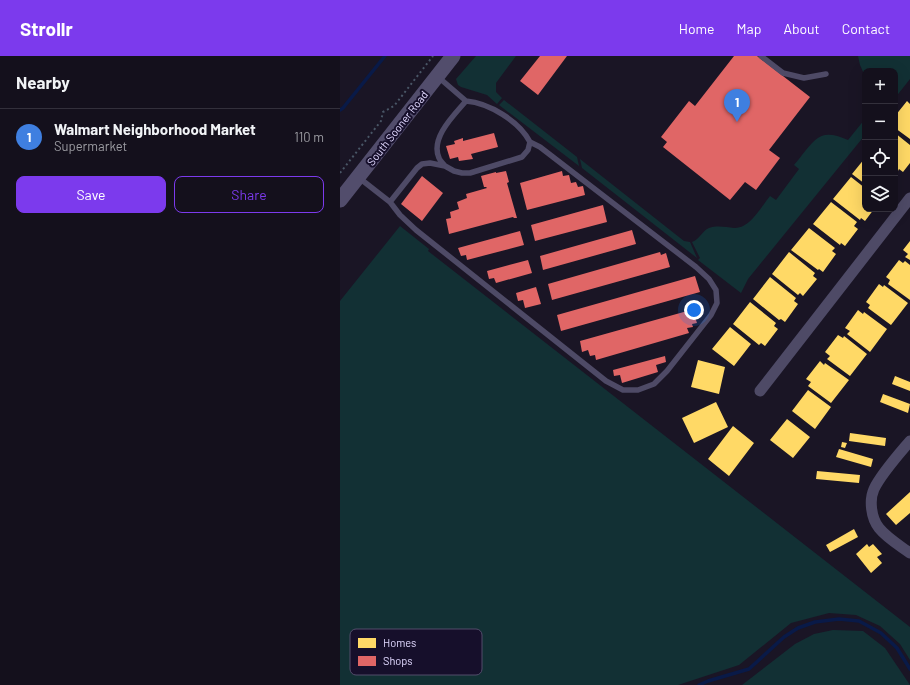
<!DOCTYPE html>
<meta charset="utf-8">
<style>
:root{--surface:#14101c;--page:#211e29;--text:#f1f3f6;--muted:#9d9da3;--line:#33303b;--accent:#7c3aed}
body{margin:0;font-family:Barlow,sans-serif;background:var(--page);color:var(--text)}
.controls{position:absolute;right:12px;top:12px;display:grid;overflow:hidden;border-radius:8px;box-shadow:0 4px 16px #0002}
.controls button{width:36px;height:36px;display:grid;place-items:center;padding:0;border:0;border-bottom:1px solid var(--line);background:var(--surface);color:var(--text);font:20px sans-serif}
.you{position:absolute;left:354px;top:254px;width:14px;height:14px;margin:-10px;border:3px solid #fff;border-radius:50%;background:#1a73e8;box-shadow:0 0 0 6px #1a73e833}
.badge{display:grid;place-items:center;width:26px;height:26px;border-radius:50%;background:var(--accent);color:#fff;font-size:13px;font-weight:700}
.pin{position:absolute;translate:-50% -33px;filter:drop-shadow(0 1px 2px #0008)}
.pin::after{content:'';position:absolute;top:21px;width:14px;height:12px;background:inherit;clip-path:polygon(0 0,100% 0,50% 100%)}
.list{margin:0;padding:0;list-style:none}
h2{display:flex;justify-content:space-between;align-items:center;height:52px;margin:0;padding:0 16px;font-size:17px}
h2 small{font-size:13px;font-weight:400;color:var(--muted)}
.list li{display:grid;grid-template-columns:26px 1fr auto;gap:12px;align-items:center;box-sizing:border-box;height:56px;padding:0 16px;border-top:1px solid var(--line)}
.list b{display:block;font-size:15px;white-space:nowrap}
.list p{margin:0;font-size:13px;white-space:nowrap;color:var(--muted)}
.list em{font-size:13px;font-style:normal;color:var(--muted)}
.actions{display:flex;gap:8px;padding:12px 16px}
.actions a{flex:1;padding:9px 0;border:1px solid var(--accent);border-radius:8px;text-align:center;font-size:14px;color:var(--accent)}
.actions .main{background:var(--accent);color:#fff}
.icon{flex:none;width:22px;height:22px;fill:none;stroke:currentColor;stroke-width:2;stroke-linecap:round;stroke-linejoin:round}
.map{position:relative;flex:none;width:570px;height:629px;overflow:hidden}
header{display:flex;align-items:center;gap:24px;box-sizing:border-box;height:56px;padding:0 20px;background:var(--accent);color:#fff}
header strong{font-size:19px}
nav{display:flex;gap:22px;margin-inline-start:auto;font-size:14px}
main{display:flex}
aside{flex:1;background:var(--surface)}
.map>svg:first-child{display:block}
</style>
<header>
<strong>Strollr</strong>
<nav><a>Home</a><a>Map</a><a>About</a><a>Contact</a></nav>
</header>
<main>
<aside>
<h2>Nearby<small></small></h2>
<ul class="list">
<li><span class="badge" style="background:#3f7fe0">1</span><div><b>Walmart Neighborhood Market</b><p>Supermarket</p></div><em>110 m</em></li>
</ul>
<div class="actions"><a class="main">Save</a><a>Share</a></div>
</aside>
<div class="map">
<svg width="570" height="629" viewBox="0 0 570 629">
<rect width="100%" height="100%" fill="#1a1525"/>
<path fill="#123034" d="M136,0H176L156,27V36L162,42L157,48L147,39L121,31L118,29L116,23Z
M518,0H570V23L555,42V15H525V20L520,9Z
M164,44L237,101L239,110L159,49Z
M525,63V79L408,223L401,237L358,204L360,202L352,186C360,183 362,175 369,172C377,169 386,171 394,172C410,173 421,151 430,140L436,144L459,113L454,109C457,105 460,102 462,99C477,80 483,73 508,84Z
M240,103L344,185L350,186L357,202L242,112Z
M60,170L89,193L88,195L570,571V604L560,588L540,570L516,559L489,557L451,567L399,609L338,629H0V245Z
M493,574L523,575L545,592L570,629H402L455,588L474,578Z"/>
<path fill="#ffd966" d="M567,45L570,48V83L555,72V60Z
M555,77L570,89V107L563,116L559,113L558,115L555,112Z
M525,102V128L512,118Z
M511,121L525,132V153H534L525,165L521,162L520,164L493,143Z
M491,146L517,166L514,170L518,173L505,190L501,187L500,189L473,168Z
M469,172L495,192L492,195L496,198L483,216L479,213L478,214L451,194Z
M570,185V204L565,201L568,198L563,194Z
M449,196L475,217L473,220L477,223L463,240L460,237L458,239L432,218Z
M559,204L563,207L565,205L570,209V244L548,228L550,224L546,221Z
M430,221L456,242L454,245L458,248L445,266L441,263L439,264L413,243Z
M539,228L543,231L544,229L568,247L551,269L528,252L530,249L526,246Z
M410,246L436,267L434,270L438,273L425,290L421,287L419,289L393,268Z
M518,254L523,258L524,256L547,273L530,296L507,278L510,275L505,272Z
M390,271L411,288L394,310L372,293Z
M498,279L503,282L504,280L527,298L510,320L487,303L490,300L485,296Z
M358,304L385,311L379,338L351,331Z
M480,305L484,309L485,307L509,324L491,347L468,330L471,326L466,323Z
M555,320L570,326V335L552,328Z
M468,334L491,351L475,373L452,355Z
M543,338L570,348L568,357L540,346Z
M376,346L388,371L354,387L342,362Z
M447,363L470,381L453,402L430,384Z
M393,370L414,387L389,420L368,403Z
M510,377L546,382L545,390L509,385Z
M502,386L507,387L505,392L501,391Z
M499,393L533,403L531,411L496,401Z
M477,415L520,419L519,427L476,423Z
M570,436V457L556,469L546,458Z
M514,473L518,481L490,496L486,489Z
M527,488L529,491L533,488L542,498L537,501L542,507L531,517L516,498Z"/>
<path fill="#e06666" d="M200,0H227L198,39L180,25Z
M394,0H417L470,41L429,94L440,102L416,134L405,126L390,144L323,91L327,86L321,81L349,45L355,50Z
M154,77L158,91L131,98L133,103L119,105L118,101L110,103L106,90L115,88L114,85L123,82V85Z
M166,115L169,126L167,127L177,162H174L173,161L109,178L106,163L111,162L110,156L119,153L117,146L127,142L126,138L147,132L146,131H144L141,120L156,116V117Z
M222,115L223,120L229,119L231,127L236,126L238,131L243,130L245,139L187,154L180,127Z
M82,120L103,137L82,165L61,148Z
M263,149L267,166L195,185L191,169Z
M292,174L296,188L203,214L200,200Z
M180,175L184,189L127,204L126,199L121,200L118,192Z
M320,196L321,199L326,197L330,211L212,244L208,228Z
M188,204L192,217L156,227L154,222L149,223L147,215Z
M355,220L360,236L221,275L217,259Z
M196,231L201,248L185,252L183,244L178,245L176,237Z
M358,252L360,260L355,261L357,267L352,268L353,271L347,272L349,277L256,304L255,299L250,300L248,294L242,296L240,285Z
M325,300L326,306L316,309L318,316L282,327L280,319L274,320L273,314Z"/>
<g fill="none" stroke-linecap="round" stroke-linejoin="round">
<path stroke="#091a48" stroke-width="3.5" d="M0,54L3,52L45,0
M359,629L368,625L409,613L444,581L458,572L475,566L499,563L519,565L541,577L557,592L570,613"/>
<path stroke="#495666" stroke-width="2" stroke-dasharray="2 3" stroke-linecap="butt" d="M0,117L41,65L43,56L54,50L93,0"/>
<path stroke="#4e4a66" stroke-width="5.5" d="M421,0L443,17L464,22L486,18
M97,20L126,45C114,59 90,82 99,102C100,105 103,107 105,110
M18,121L50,146L77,112L82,108L90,107L105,110L114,115L122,117H130L182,101L188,94L190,86C179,65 149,47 126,45
M50,146L60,159L76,174L266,325L283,334H298L314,328L327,315L371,259L377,247L376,234L369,223L356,211L200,91L190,86"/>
<path stroke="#4e4a66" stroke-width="11" d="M420,335L570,142
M570,385C559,398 541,418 534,433C529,444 531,462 539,472C547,482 559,489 570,497"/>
<path stroke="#524d6c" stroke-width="15" d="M0,144L113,0"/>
</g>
<g text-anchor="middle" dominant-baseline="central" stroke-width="4" stroke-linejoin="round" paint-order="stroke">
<g font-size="11" fill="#e1d9ff" stroke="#160f2b">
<text transform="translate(57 72) rotate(-52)">South Sooner Road</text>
</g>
</g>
<rect x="10" y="573" width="132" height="46" rx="6" fill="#160f2b" stroke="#534c6b" stroke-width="1"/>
<rect x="18" y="582" width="18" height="10" fill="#ffd966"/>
<rect x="18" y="600" width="18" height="10" fill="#e06666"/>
<g font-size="11" fill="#e1d9ff">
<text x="43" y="591">Homes</text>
<text x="43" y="609">Shops</text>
</g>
</svg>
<div class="controls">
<button>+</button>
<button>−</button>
<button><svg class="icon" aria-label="locate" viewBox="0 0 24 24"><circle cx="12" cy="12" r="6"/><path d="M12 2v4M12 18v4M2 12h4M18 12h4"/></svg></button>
<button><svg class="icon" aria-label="layers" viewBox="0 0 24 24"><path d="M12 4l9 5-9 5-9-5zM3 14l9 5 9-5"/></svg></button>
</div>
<div class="you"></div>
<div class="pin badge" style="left:397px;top:66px;background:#3f7fe0">1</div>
</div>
</main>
